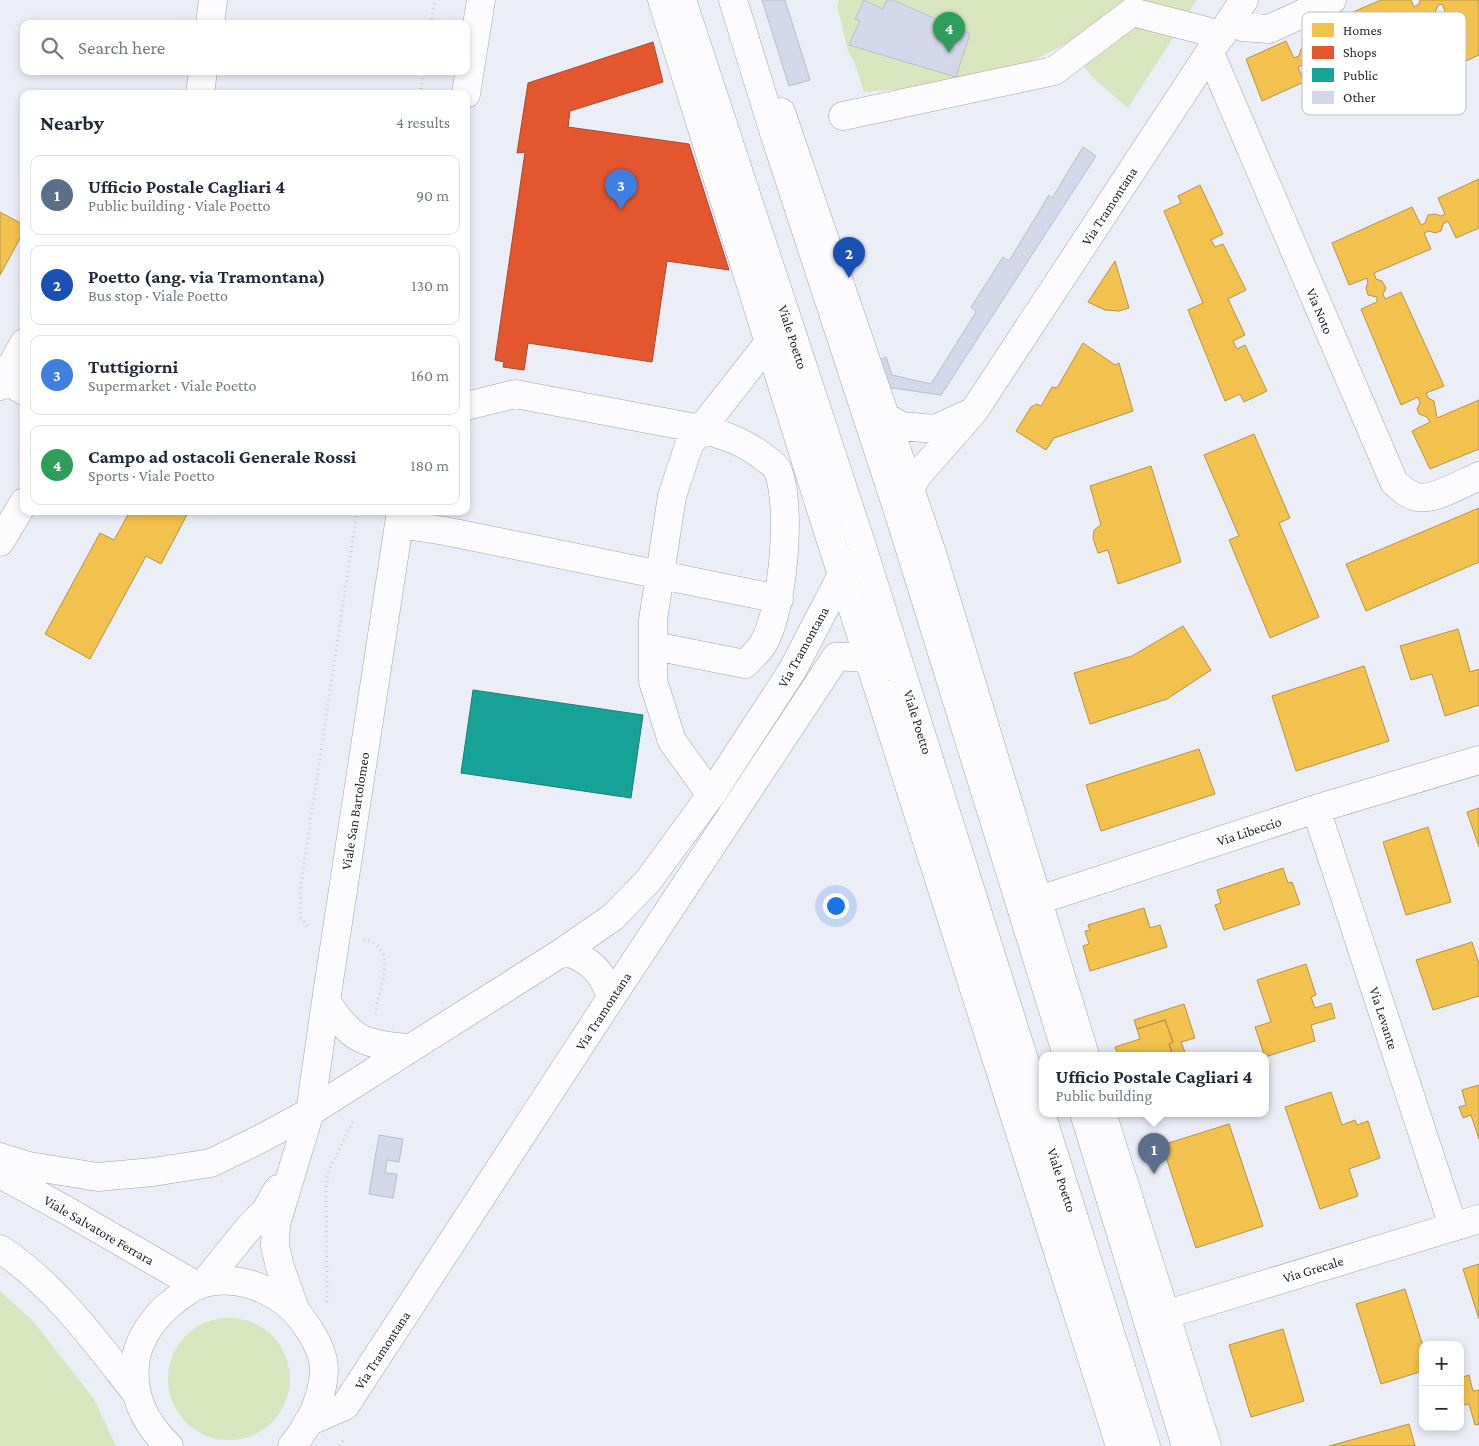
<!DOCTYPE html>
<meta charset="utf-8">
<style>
:root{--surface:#fff;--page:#f6f6f7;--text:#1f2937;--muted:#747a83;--line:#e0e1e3;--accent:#1a73e8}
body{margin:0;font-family:"Crimson Pro",serif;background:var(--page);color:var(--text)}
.controls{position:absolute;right:15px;bottom:15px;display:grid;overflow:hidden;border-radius:10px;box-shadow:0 2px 8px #0003}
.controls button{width:45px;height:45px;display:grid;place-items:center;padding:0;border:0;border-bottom:1px solid var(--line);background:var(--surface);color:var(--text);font:25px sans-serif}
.you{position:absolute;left:835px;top:905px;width:18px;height:18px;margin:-12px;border:4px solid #fff;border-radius:50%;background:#1a73e8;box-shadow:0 0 0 8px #1a73e833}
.badge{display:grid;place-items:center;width:32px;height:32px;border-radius:50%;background:var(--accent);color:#fff;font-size:16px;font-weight:700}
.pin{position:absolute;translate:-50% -41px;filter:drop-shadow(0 1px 2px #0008)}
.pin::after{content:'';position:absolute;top:26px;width:18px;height:15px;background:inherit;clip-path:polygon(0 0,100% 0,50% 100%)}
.popup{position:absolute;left:1039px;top:1052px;width:230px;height:65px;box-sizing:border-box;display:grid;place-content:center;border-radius:10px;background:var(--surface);filter:drop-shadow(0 1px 4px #0005);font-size:16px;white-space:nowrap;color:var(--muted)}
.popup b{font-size:19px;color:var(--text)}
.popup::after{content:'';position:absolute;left:50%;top:100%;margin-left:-10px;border:10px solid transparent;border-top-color:var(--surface)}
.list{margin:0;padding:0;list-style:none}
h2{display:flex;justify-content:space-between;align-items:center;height:65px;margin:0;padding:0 20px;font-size:21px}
h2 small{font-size:16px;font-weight:400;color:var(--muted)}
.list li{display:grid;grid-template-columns:32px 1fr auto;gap:15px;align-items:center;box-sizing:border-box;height:80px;margin:0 10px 10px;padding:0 10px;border:1px solid var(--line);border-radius:10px}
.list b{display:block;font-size:19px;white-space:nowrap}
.list p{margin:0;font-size:16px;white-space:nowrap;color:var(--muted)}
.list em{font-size:16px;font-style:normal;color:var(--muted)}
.icon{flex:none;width:28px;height:28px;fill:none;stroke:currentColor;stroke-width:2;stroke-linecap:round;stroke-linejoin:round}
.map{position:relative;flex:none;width:1479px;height:1446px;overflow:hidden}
.search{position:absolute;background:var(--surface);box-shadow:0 2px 8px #0003;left:20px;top:20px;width:450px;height:55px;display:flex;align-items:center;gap:12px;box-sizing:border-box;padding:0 18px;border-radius:10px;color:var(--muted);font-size:19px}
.panel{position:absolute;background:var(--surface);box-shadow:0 2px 8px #0003;left:20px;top:90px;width:450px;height:425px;border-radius:10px}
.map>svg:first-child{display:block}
</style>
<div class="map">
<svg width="1479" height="1446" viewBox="0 0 1479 1446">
<rect width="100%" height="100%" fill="#ebeef7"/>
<path fill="#d8e5bf" d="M839,0H1197L1128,108L1092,77L1067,43C1033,62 995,79 956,84C926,88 895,89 864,92L855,64L848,51L837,5Z
M0,1291L34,1322L94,1399L116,1446H0Z
M168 1379a61 61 0 1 1 122 0a61 61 0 1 1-122 0Z"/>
<path fill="#f2c14e" stroke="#b59346" d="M1381,0H1411L1414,7L1419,4L1420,0H1479V55L1466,61L1442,4L1438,5L1434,15H1429L1422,13L1417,14L1425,31L1329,72L1321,55L1317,58L1315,65L1309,67L1303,65L1298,67L1304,82L1262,101L1246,59L1286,41L1294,58L1299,56L1301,49L1308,46L1314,50L1318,48L1311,30Z
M1479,179V228L1456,238L1448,221L1443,224L1441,231L1435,233L1429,231L1424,233L1431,249L1374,273L1376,279L1382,281L1386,288L1383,294L1385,299L1401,292L1444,386L1426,393L1428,398L1434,401L1437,418L1479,400V449L1430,469L1412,431L1430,422L1427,417L1419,414L1417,409L1420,403L1418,397L1401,405L1361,309L1377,302V297L1368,295L1366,288L1368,282L1367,278L1349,285L1332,243L1412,207L1421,225L1425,223L1428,215L1435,214L1441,216L1445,214L1438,198Z
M1200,185L1223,234L1211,240L1215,247L1223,244L1246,290L1228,299L1245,335L1233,341L1237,349L1245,345L1267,391L1244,402L1240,394L1225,401L1188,310L1203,303L1164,211L1181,203L1178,196Z
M0,212L24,225V231L0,275Z
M1115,261L1129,308L1119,311L1105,310L1088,302Z
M1083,343L1115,365L1119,363L1133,411L1054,438L1046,450L1016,431L1031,407L1037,404L1041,406L1052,387L1057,388Z
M1254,434L1290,518L1279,523L1319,617L1270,638L1229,540L1239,536L1204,455Z
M1151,466L1181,562L1118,584L1108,550L1098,553L1093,538L1094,530L1101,525L1090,486Z
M1479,508V562L1366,611L1346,564Z
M130,511H189L161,564L146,556L90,659L45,634L100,533L114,540Z
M1183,626L1211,670L1167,699L1090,724L1074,673L1132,656Z
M1458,629L1470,672L1479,669V705L1445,716L1432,674L1411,680L1400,646Z
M1364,666L1389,741L1296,771L1272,696Z
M1199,749L1215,794L1101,831L1086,785Z
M1479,808V847L1467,812Z
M1428,827L1451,902L1406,915L1383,842Z
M1283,868L1288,883L1292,882L1300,904L1224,930L1215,905L1221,903L1217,890Z
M1144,908L1150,928L1160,925L1167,947L1090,971L1083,946L1089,944L1085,931L1090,930L1088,925Z
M1472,942L1479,964V996L1433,1010L1416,960Z
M1306,964L1316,995L1311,997L1315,1008L1331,1003L1335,1018L1311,1025L1315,1041L1265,1057L1255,1027L1271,1022L1257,980Z
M1184,1004L1195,1038L1181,1042L1186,1055L1190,1054V1055H1173L1169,1044L1173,1042L1165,1020L1137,1029L1134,1020Z
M1165,1020L1173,1042L1169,1044L1173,1055H1118L1115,1047L1140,1039L1137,1029Z
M1479,1085V1139L1471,1115L1463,1118L1459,1107L1466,1105L1462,1090Z
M1331,1092L1342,1125L1355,1120L1357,1125L1368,1121L1380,1158L1349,1169L1358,1196L1320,1209L1285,1107Z
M1229,1124L1263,1226L1196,1248L1162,1145Z
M1479,1264V1319L1463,1269Z
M1405,1289L1423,1346V1371L1381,1384L1356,1304Z
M1283,1329L1304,1401L1251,1417L1229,1345Z
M1469,1375L1473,1391L1479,1390V1424L1475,1425L1469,1404L1460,1406V1378Z
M1409,1424L1415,1446H1329Z"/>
<path fill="#e4572e" stroke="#ab492f" d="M653,42L663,82L570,111L568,127L689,144L729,270L667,261L652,362L528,343L524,370L503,367L504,362L495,360L525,152L517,153L528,83Z"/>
<path fill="#17a398" stroke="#1c7e79" d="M473,690L643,715L631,798L461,773Z"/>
<path fill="#d4d7e9" stroke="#bbbdc5" d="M762,0H785L810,80L789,86Z
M864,0L883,9L887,0H893L970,34L956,77L849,45L860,21L855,19Z
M1083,147L1096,156L941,395L885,387L877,361L886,357L892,375L931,384L976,312L971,307L1003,257L1009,261L1049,195L1052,198Z
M379,1135L403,1139L399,1162L387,1160L385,1173L397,1174L393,1198L369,1194Z"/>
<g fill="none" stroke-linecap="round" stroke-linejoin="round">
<defs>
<path id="minor" d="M662,0L818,500L1120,1446
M1231,20L1242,27L1269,29L1332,0
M210,24L213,0
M1210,53L1394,482C1400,488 1408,495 1417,497C1433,501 1463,483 1479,476
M200,94L203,71
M466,94L481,0
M781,112L932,553L1085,1055
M843,116L1054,71L1132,12L1222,35
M0,377L24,391
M0,386L24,343
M466,406L515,394L701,429L689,445L672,496L653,620V681L672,741L711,795
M876,411L901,426L935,429L968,414
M904,501L917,476L974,411L1244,0
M399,524L445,531L779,599
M0,542L24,502
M654,646L745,664C751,658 759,651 763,644C783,612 793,503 777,469C775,465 770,462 766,459C745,442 727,436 701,429L777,332
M1316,809L1453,1226
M1021,906L1316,809L1479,760
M564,951C589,958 604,973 611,998
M326,1001C351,1040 364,1045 410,1048
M310,1112L564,951L613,917L648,881L711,795L792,671L847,565
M1102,1113L1207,1446
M204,1283L246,1231L266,1210L278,1189
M296,1312L280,1267L275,1246L276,1224L310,1112L326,1001L401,511
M1148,1320L1479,1219
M308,1422L345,1406L611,998L836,657C852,656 871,656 883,668
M169,1446C144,1423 130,1392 136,1358C139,1339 154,1317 169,1305C180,1296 191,1287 204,1283C244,1273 288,1295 308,1328C316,1340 324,1356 324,1370C323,1398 309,1425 292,1446"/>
<path id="major" d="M682,0L860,540L1146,1446
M733,0L775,136L898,511L1067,1055
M1084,1113L1186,1446"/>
<path id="highway" d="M0,1157L29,1166L98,1177L153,1172L211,1163L262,1138L310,1112
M0,1174L64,1209L197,1286
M0,1249C56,1286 95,1341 136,1393"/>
</defs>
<use href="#minor" stroke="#a1a3ab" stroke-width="29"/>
<use href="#major" stroke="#a1a3ab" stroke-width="29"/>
<use href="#highway" stroke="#a1a3ab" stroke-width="29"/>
<path stroke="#ceced1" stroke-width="3" stroke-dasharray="1 4" stroke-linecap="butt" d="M431,24L435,0
M420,94L424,71
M307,926L300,917L301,884L357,511
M364,939C400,948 379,988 375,1013
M327,1302L326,1182L330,1168L353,1121
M340,1446L344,1439"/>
<use href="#minor" stroke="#fcfcfe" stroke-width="28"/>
<use href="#major" stroke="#fcfcfe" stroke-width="28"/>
<use href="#highway" stroke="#fcfcfe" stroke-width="28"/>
</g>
<g text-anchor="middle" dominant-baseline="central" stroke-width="5" stroke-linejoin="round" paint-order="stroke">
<g font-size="14" fill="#272932" stroke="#fff">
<text transform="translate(1109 206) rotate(-57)">Via Tramontana</text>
<text transform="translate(1320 311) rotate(67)">Via Noto</text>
<text transform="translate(793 337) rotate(72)">Viale Poetto</text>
<text transform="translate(803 647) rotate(-61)">Via Tramontana</text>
<text transform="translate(918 722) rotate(73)">Viale Poetto</text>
<text transform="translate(355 811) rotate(-81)">Viale San Bartolomeo</text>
<text transform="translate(1249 831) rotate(-18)">Via Libeccio</text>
<text transform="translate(603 1011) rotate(-57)">Via Tramontana</text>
<text transform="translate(1384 1018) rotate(72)">Via Levante</text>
<text transform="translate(1062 1180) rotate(72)">Viale Poetto</text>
<text transform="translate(99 1230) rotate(30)">Viale Salvatore Ferrara</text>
<text transform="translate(1313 1269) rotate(-17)">Via Grecale</text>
<text transform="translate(382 1350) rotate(-57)">Via Tramontana</text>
</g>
</g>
<rect x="1302" y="12" width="164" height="103" rx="8" fill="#fff" stroke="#bebfc2" stroke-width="1"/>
<rect x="1312" y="23" width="22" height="14" fill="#f2c14e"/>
<rect x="1312" y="46" width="22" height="13" fill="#e4572e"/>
<rect x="1312" y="68" width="22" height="14" fill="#17a398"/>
<rect x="1312" y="91" width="22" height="13" fill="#d4d7e9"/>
<g font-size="14" fill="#272932">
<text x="1343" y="35">Homes</text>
<text x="1343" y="57">Shops</text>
<text x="1343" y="80">Public</text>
<text x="1343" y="102">Other</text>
</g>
</svg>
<div class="controls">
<button>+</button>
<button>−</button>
</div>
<div class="you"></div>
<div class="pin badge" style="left:1154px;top:1174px;background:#5c6f8a">1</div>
<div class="popup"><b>Ufficio Postale Cagliari 4</b>Public building</div>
<div class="pin badge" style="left:849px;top:278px;background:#1a4fb4">2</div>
<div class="pin badge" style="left:621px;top:210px;background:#3f7fe0">3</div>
<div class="pin badge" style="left:949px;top:53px;background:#2e9e5b">4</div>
<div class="search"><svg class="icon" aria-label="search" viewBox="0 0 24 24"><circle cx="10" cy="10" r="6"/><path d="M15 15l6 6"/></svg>Search here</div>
<section class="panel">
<h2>Nearby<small>4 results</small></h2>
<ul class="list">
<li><span class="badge" style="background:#5c6f8a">1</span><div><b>Ufficio Postale Cagliari 4</b><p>Public building · Viale Poetto</p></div><em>90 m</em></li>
<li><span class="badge" style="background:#1a4fb4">2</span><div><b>Poetto (ang. via Tramontana)</b><p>Bus stop · Viale Poetto</p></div><em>130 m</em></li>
<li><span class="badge" style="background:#3f7fe0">3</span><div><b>Tuttigiorni</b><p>Supermarket · Viale Poetto</p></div><em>160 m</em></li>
<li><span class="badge" style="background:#2e9e5b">4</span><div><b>Campo ad ostacoli Generale Rossi</b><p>Sports · Viale Poetto</p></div><em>180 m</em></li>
</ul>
</section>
</div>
